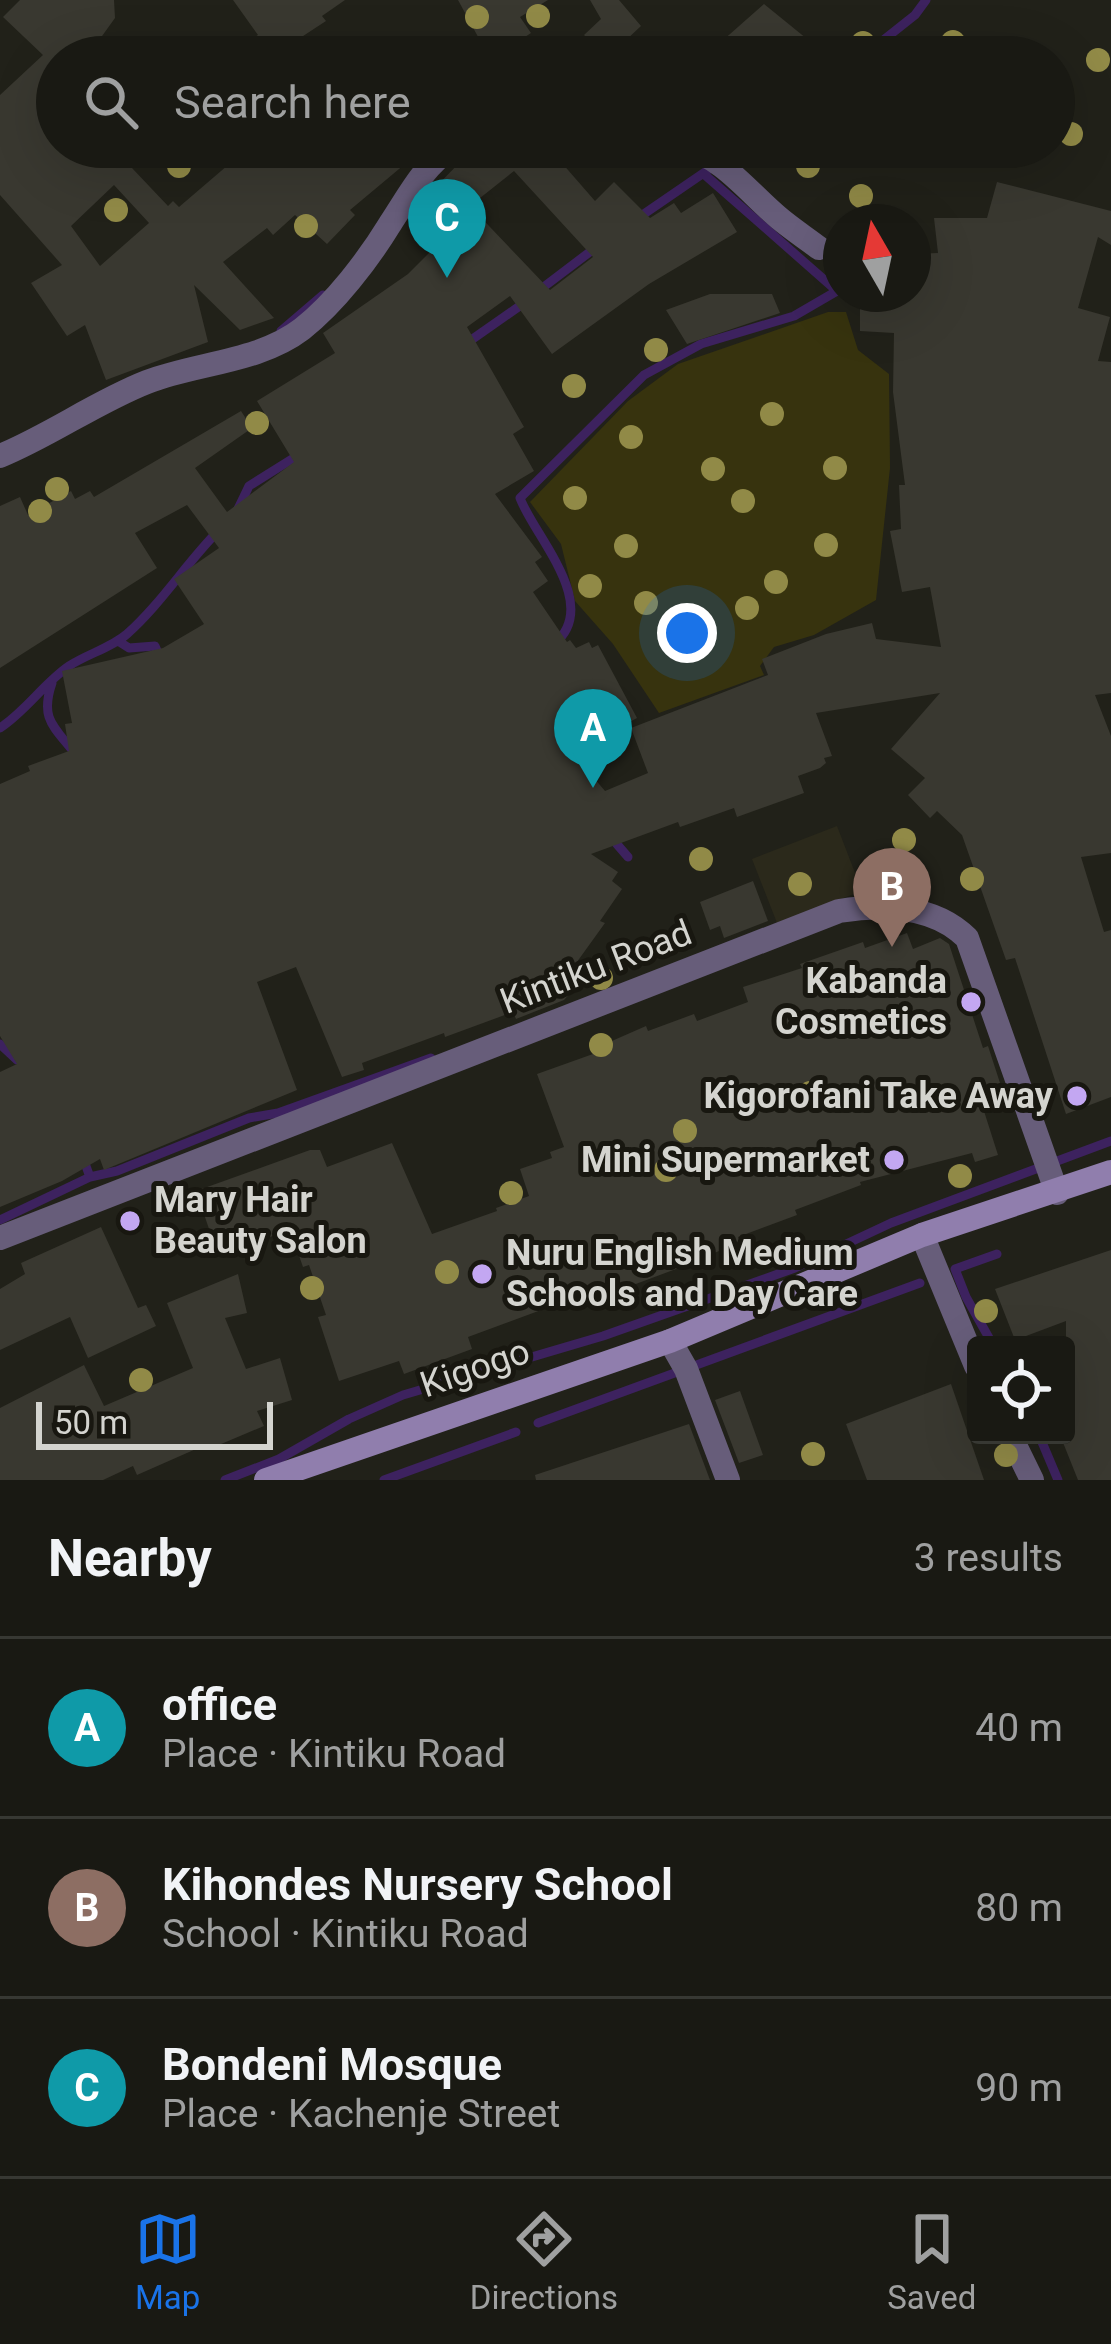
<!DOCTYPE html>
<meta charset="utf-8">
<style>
:root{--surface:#191913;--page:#262621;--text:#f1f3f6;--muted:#9fa0a0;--line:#373833;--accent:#1a73e8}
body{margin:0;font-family:Roboto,sans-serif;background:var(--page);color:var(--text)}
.controls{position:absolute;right:36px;bottom:36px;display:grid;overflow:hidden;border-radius:12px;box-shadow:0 12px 48px #0002}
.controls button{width:108px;height:108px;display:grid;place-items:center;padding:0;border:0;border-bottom:3px solid var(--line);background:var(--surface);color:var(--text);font:60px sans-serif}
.compass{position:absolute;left:823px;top:204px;width:108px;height:108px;border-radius:50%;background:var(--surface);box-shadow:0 12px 48px #0002;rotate:351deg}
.scale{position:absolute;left:36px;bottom:30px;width:237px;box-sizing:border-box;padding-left:12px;border:6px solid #d4d4cf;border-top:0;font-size:33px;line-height:42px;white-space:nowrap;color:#d4d4cf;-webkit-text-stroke:9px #181710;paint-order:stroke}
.you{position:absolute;left:687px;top:633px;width:42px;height:42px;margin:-30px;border:9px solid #fff;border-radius:50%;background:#1a73e8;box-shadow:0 0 0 18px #1a73e833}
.badge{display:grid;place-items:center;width:78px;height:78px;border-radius:50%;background:var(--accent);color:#fff;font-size:39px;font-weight:700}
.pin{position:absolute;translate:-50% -99px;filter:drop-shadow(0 3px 6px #0008)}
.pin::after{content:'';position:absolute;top:63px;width:42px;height:36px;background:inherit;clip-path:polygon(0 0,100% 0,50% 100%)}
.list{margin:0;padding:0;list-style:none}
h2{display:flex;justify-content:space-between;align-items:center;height:156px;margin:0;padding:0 48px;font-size:51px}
h2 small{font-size:39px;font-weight:400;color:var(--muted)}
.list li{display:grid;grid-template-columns:78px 1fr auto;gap:36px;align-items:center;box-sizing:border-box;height:180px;padding:0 48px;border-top:3px solid var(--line)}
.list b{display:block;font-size:45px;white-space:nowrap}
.list p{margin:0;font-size:39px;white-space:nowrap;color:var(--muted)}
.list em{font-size:39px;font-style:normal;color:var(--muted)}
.icon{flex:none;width:66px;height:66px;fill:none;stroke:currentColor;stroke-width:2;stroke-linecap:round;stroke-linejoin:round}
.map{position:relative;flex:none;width:1111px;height:1480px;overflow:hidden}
.search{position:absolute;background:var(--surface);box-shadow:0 12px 48px #0002;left:36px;right:36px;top:36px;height:132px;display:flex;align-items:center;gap:30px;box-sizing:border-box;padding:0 42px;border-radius:66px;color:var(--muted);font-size:45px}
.sheet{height:696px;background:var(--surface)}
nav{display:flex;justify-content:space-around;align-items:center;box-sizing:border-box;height:168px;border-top:3px solid var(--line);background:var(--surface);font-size:33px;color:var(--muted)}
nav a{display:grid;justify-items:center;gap:6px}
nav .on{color:var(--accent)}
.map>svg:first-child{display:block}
</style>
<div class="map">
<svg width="1111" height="1480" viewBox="0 0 1111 1480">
<rect width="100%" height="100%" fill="#212119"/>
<path fill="#2b291b" d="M837,826L862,891L777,923L752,859Z"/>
<path fill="#37330e" d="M828,312H846L858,350L889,374L890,468L876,600L814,635L774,647L760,666L764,675L659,713L613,644L575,601L561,544L530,502L628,401L678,364Z"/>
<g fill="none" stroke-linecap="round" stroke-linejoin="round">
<path stroke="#3d225f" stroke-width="9" d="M538,57L552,50L572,57
M862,57L915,15L926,0
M720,158L745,147
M638,218L708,170
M537,292L595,248
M281,331L323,295
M464,345L524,303
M236,513L249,486L300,454
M118,641L129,648L155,646L161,660
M554,644C602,605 534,536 520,498L644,375L701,344L794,316L837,291L705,175
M52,683C40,718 53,726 73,751
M0,728C27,710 43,684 69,666C87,654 111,648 127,634C161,604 187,562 220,529
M609,835L628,857
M0,1044L17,1060
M90,1177L117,1171L249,1118L278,1113L431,1058
M0,1220L90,1177L83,1158
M993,1345L966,1297L955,1269L997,1254
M538,1423L920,1283
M1039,1435L1058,1480
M225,1480L279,1459L349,1419L403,1395L603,1336L795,1268L891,1223L1111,1141
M384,1480L516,1432"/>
</g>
<path fill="#393830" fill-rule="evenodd" d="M20,0H114L115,18L87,57H57V147H152L132,168L168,206L173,201L179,207L249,147H426L408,167L405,164L350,210L355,215L327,244L295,215L273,235L267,228L223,262L274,318L240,330L194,285L208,342L106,380L85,325L67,336L31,283L62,265L0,195V95L43,55L3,17ZM114,185L149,223L100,266L71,226Z
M233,0H345L322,16L326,21L271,57H223L258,35Z
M458,0H548L520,17L531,33L495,57H489Z
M590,0H619L641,26L608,57L584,35L601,19Z
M764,4L812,43L800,57H704Z
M468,147H548L595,201L614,182L650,218L674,203L681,213L713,193L737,232L649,284L552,354L510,296L467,327L524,427L513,434L534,471L495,494L542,557L535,562L548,581L533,592L567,642L570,640L576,648L589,642L592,648L598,645L637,718L573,753L605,791L648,773L631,728L768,675L762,659L826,634L872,623L876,639L941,647L930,587L902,592L890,531L901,529L899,485H905L893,392L894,333L860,331V294H913V254L938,253L934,218H987L997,182L1111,211V245L1098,237L1078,308L1110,317L1098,361L1111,362V693L1095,695L1111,736V853L1081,857L1104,932L1111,930V1097L1066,1114L1015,958L1006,960L962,835L937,811L930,818L908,795L925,778L891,749L940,693L816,713L832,756L824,758L826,763L820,768L798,776L804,793L737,817L734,808L680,827L678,822L591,854L618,872L612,881L622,889L600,921L605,923L569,973L599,961L564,1000L516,1019L513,1012L445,1037L444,1033L362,1063L364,1070L342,1077L296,967L257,982L297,1090L104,1170L100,1159L62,1181L0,1207V1072L17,1064L0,1036V784L30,771L28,766L69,751L65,724L72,723L62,671L163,648L204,624L174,579L219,548L187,505L135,533L157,568L0,668V506L20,497L28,515L71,491L75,499L90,491L94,497L241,411L252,428L195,468L227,512L294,462L257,401L335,353L323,333L408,274L455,227L429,194L463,159ZM514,171L593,257L550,290L470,206Z
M710,294H772L780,313L687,344L666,310Z
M753,881L768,921L724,938L720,926L710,930L700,902Z
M907,933L913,949L940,938L949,944L983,1048L988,1046L1000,1083L994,1085L1000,1102L983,1108L998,1155L975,1162L972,1153L860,1182L861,1185L795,1210L797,1215L738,1237L740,1242L684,1266L609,1294L606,1286L468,1337L472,1349L404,1374L399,1361L339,1381L318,1317L326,1315L309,1265L303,1267L290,1230L218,1255L196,1191L310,1150H320L327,1167L392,1143L432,1234L497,1211L496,1208L529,1196L520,1169L552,1158L550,1152L564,1147L537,1074L607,1049L605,1044L646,1026L648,1031L694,1014L697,1021L748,1002L743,987L802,968L800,964L863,942L865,948Z
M101,1227L138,1308L146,1305L156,1326L88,1358L70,1317L0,1350V1289L25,1274L21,1263Z
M1111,1250V1480H1078L1060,1435H1066V1321L1015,1340L995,1289Z
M238,1274L247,1313L225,1318L246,1369L280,1358L292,1400L257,1411L264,1426L207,1450L205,1445L137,1475L133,1466L103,1480H0V1408L84,1365L104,1406L193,1368L167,1303Z
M951,1384L984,1480H867L846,1424Z
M740,1391L763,1455L739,1463L715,1400Z
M689,1424L710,1480H536L535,1475Z"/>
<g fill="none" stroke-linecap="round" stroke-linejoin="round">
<path stroke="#675d7a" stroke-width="24" d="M684,147C723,157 749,193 779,218C792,229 806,238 819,248
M0,456C51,435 96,402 147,382C196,363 259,362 302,329C335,303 368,260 390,224C410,194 422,168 452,147
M922,1235L976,1366
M0,1238L839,911C882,904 934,905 967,938L1057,1193
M670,1341L686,1369L728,1480
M1010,1435L1032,1480"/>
<path stroke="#907ead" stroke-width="24" d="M266,1480L670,1341L922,1235L1111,1172"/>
</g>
<g fill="#918a47">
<circle cx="538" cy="16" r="12"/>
<circle cx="477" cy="17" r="12"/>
<circle cx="953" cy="42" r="12"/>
<circle cx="863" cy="43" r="12"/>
<circle cx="1098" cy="60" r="12"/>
<circle cx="1071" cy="134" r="12"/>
<circle cx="179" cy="166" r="12"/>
<circle cx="808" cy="166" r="12"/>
<circle cx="861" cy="196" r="12"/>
<circle cx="116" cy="210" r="12"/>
<circle cx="306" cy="226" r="12"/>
<circle cx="656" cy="350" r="12"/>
<circle cx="574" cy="386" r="12"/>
<circle cx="772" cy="414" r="12"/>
<circle cx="257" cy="423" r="12"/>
<circle cx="631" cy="437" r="12"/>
<circle cx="835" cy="468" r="12"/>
<circle cx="713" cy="469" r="12"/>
<circle cx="57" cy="489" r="12"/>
<circle cx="575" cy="498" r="12"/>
<circle cx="743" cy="501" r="12"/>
<circle cx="40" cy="511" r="12"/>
<circle cx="826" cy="545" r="12"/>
<circle cx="626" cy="546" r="12"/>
<circle cx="776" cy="582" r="12"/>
<circle cx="590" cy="586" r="12"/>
<circle cx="646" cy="603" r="12"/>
<circle cx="747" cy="608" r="12"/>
<circle cx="904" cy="840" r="12"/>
<circle cx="701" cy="859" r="12"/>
<circle cx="972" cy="879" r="12"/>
<circle cx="800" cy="884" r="12"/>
<circle cx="601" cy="978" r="12"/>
<circle cx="601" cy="1045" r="12"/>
<circle cx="810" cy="1093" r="12"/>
<circle cx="685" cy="1131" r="12"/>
<circle cx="666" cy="1170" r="12"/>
<circle cx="960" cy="1176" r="12"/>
<circle cx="511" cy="1193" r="12"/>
<circle cx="614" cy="1256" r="12"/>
<circle cx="447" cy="1272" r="12"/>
<circle cx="312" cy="1288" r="12"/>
<circle cx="986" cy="1311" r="12"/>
<circle cx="141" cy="1380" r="12"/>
<circle cx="813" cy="1454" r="12"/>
<circle cx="1006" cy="1455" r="12"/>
</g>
<g fill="#c3a7f2" stroke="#181710" stroke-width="4.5">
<circle cx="971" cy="1002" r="12"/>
<circle cx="1077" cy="1096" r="12"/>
<circle cx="894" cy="1160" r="12"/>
<circle cx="130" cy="1221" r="12"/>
<circle cx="482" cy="1274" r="12"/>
</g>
<g text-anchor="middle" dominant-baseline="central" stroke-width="10" stroke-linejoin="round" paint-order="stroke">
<g font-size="36" fill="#d4d4cf" stroke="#181710">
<text transform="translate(596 967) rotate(-21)">Kintiku Road</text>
<text transform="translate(475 1368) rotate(-19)">Kigogo</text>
</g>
<g font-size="36" font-weight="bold" fill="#d4d4cf" stroke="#181710" text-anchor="end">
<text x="947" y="981">Kabanda<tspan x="947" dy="41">Cosmetics</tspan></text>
<text x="1053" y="1096">Kigorofani Take Away</text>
<text x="870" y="1160">Mini Supermarket</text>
<text x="154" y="1200" text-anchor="start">Mary Hair<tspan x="154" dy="41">Beauty Salon</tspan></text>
<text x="506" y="1253" text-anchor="start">Nuru English Medium<tspan x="506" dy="41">Schools and Day Care</tspan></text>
</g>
</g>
</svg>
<div class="controls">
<button><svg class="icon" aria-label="locate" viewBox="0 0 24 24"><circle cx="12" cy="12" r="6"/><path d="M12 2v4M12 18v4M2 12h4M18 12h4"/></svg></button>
</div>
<svg class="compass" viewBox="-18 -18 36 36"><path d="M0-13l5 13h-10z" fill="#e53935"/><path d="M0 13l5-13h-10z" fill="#9fa0a0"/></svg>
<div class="scale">50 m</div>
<div class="you"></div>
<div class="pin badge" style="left:593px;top:788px;background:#0f9aa8">A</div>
<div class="pin badge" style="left:892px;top:947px;background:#8d6e63">B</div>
<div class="pin badge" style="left:447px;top:278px;background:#0f9aa8">C</div>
<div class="search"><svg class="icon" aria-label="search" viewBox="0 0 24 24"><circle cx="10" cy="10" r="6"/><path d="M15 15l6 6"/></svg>Search here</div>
</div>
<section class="sheet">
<h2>Nearby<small>3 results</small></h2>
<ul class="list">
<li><span class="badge" style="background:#0f9aa8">A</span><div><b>office</b><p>Place · Kintiku Road</p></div><em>40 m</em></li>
<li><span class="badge" style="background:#8d6e63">B</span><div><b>Kihondes Nursery School</b><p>School · Kintiku Road</p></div><em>80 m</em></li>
<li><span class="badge" style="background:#0f9aa8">C</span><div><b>Bondeni Mosque</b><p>Place · Kachenje Street</p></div><em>90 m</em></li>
</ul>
</section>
<nav>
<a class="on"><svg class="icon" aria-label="map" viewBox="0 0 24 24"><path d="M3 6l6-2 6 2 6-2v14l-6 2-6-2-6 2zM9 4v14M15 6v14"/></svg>Map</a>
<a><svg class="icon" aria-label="directions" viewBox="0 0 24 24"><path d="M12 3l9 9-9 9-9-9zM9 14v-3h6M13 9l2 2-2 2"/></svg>Directions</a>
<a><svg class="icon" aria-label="saved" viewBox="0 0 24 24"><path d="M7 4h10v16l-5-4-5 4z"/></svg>Saved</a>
</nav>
